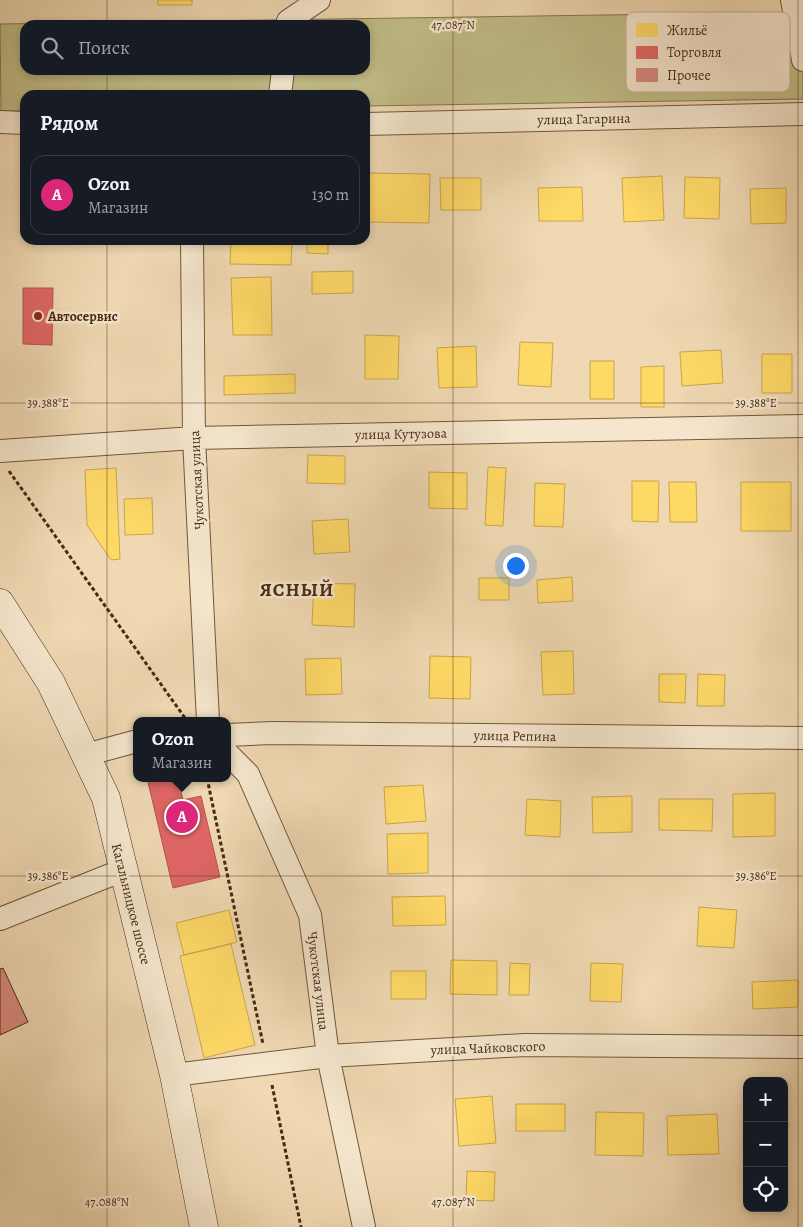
<!DOCTYPE html>
<html lang="ru">
<meta charset="utf-8">
<style>
:root{--surface:#171b24;--page:#20242c;--text:#f1f3f6;--muted:#9ea1a6;--line:#363941;--accent:#db2777}
body{margin:0;font-family:Alegreya,serif;background:var(--page);color:var(--text)}
.controls{position:absolute;right:15px;bottom:15px;display:grid;overflow:hidden;border-radius:10px;box-shadow:0 2px 8px #0003}
.controls button{width:45px;height:45px;display:grid;place-items:center;padding:0;border:0;border-bottom:1px solid var(--line);background:var(--surface);color:var(--text);font:25px sans-serif}
.you{position:absolute;left:515px;top:565px;width:18px;height:18px;margin:-12px;border:4px solid #fff;border-radius:50%;background:#1a73e8;box-shadow:0 0 0 8px #1a73e833}
.badge{display:grid;place-items:center;width:32px;height:32px;border-radius:50%;background:var(--accent);color:#fff;font-size:16px;font-weight:700}
.pin{position:absolute;translate:-50% -50%;border:2px solid #fff;box-shadow:0 1px 5px #0006}
.popup{position:absolute;left:133px;top:717px;width:98px;height:65px;box-sizing:border-box;display:grid;place-content:center;border-radius:10px;background:var(--surface);filter:drop-shadow(0 1px 4px #0005);font-size:16px;white-space:nowrap;color:var(--muted)}
.popup b{font-size:19px;color:var(--text)}
.popup::after{content:'';position:absolute;left:50%;top:100%;margin-left:-10px;border:10px solid transparent;border-top-color:var(--surface)}
.list{margin:0;padding:0;list-style:none}
h2{display:flex;justify-content:space-between;align-items:center;height:65px;margin:0;padding:0 20px;font-size:21px}
h2 small{font-size:16px;font-weight:400;color:var(--muted)}
.list li{display:grid;grid-template-columns:32px 1fr auto;gap:15px;align-items:center;box-sizing:border-box;height:80px;margin:0 10px 10px;padding:0 10px;border:1px solid var(--line);border-radius:15px}
.list b{display:block;font-size:19px;white-space:nowrap}
.list p{margin:0;font-size:16px;white-space:nowrap;color:var(--muted)}
.list em{font-size:16px;font-style:normal;color:var(--muted)}
.icon{flex:none;width:28px;height:28px;fill:none;stroke:currentColor;stroke-width:2;stroke-linecap:round;stroke-linejoin:round}
.map{position:relative;flex:none;width:803px;height:1227px;overflow:hidden}
.search{position:absolute;background:var(--surface);box-shadow:0 2px 8px #0003;left:20px;top:20px;width:350px;height:55px;display:flex;align-items:center;gap:12px;box-sizing:border-box;padding:0 18px;border-radius:15px;color:var(--muted);font-size:19px}
.panel{position:absolute;background:var(--surface);box-shadow:0 2px 8px #0003;left:20px;top:90px;width:350px;height:155px;border-radius:15px}
.map>svg:first-child{display:block}
</style>
<div class="map">
<svg width="803" height="1227" viewBox="0 0 803 1227">
<rect width="100%" height="100%" fill="#efd8b2"/>
<filter id="stains"><feTurbulence type="fractalNoise" baseFrequency=".004" numOctaves="4"/><feColorMatrix values="0 0 0 0 .2 0 0 0 0 .09 0 0 0 0 .02 0 0 0 .5 -.17"/></filter>
<radialGradient id="worn" r=".72"><stop offset=".6" stop-color="#630" stop-opacity="0"/><stop offset="1" stop-color="#630" stop-opacity=".3"/></radialGradient>
<path fill="#c1bc87" stroke="#84744e" fill-rule="evenodd" d="M803,12V99L365,106V95H25V111H1L0,24ZM25,25H365V70H25Z"/>
<path fill="#ffd966" stroke="#c8a54e" d="M158,0H192V5H158Z
M365,173L430,174L429,223L365,222Z
M662,176L664,220L624,222L622,178Z
M685,177L720,178L719,219L684,218Z
M440,178H481V210H441Z
M582,187L583,221H539L538,188Z
M786,188V223L751,224L750,189Z
M231,240H292L291,265L230,264Z
M307,240H328V254L307,253Z
M353,271V293L312,294V272Z
M271,277L272,335H233L231,278Z
M365,335L399,336L398,379H365Z
M520,342L553,343L551,387L518,385Z
M476,346L477,387L439,388L437,348Z
M721,350L723,383L682,386L680,352Z
M762,354H792V393H762Z
M590,361H614V399H590Z
M664,366V407H641V367Z
M295,374V393L224,395V376Z
M308,455L345,456V484L307,483Z
M488,467L506,468L503,526L485,525Z
M116,468L120,559L111,560L87,525L85,470Z
M429,472L467,473V509L429,508Z
M632,481H659L658,522L632,521Z
M669,482H696L697,522H670Z
M741,482H791V531H741Z
M535,483L565,484L563,527L534,526Z
M152,498L153,534L125,535L124,499Z
M348,519L350,552L314,554L312,521Z
M572,577L573,601L538,603L537,580Z
M479,578H509V600H479Z
M314,583L355,584L354,627L312,625Z
M573,651L574,694L543,695L541,652Z
M430,656L471,657L470,699L429,698Z
M341,658L342,694L306,695L305,659Z
M659,674H686L685,703L659,702Z
M698,674L725,675L724,706H697Z
M423,785L426,821L386,824L384,787Z
M775,793V836L733,837V794Z
M632,796V832L593,833L592,797Z
M527,799L561,801L560,837L525,835Z
M659,799H713L712,831L659,830Z
M428,833V873L388,874L387,834Z
M445,896L446,925L393,926L392,897Z
M699,907L737,910L734,948L697,946Z
M229,910L237,942L184,955L176,923Z
M231,944L255,1045L204,1058L180,956Z
M451,960L497,961V995L450,994Z
M510,963L530,964L529,995H509Z
M591,963L623,964L621,1002L590,1001Z
M391,971H426V999H391Z
M798,980V1007L753,1009L752,982Z
M492,1096L496,1143L459,1146L455,1099Z
M516,1104H565V1131H516Z
M596,1112L644,1113L643,1156L595,1155Z
M717,1114L719,1154L668,1155L667,1116Z
M784,1123H788L786,1154H784Z
M467,1171L495,1172L494,1201L466,1200Z"/>
<path fill="#e06666" stroke="#b2544e" d="M23,288H53L52,345L23,344Z
M147,778H178L183,800L201,796L220,877L173,888Z"/>
<path fill="#d8887c" stroke="#472b15" d="M3,968L28,1022L0,1035V969Z"/>
<g fill="none" stroke-linecap="round" stroke-linejoin="round">
<defs>
<path id="street" d="M792,0L803,60
M287,25L288,21L319,0
M280,95L283,70
M0,122L25,123
M365,124L803,114
M192,240L194,438L208,721
M0,451L194,438L803,426
M227,735L272,733L803,738
M227,753L248,774L310,915L328,1056L364,1227
M85,755L137,741
M0,919L123,870
M174,1075L328,1056L525,1045L803,1047"/>
<path id="secondary" d="M0,603L51,683L106,798L174,1075L204,1227"/>
</defs>
<use href="#street" stroke="#71563c" stroke-width="24"/>
<use href="#secondary" stroke="#472b15" stroke-width="29"/>
<path stroke="#472b15" stroke-width="3" stroke-dasharray="4 2.5" stroke-linecap="butt" d="M9,471L185,718
M207,778L263,1044
M272,1085L301,1227"/>
<use href="#street" stroke="#f5e6cd" stroke-width="22"/>
<use href="#secondary" stroke="#f5e6cd" stroke-width="28"/>
</g>
<path fill="none" stroke="#472b15" stroke-width="1" stroke-opacity="0.45" d="M107,0V25M453,0V1227M798,0V1227M107,70V95M107,240V1227M0,403H803M0,876H803"/>
<circle fill="#8f2418" stroke="#f5e6cd" stroke-width="2" cx="38" cy="316" r="5"/>
<g text-anchor="middle" dominant-baseline="central" stroke-width="5" stroke-linejoin="round" paint-order="stroke">
<g font-size="14" fill="#472b15" stroke="#f5e6cd">
<text transform="translate(584 119) rotate(-1)">улица Гагарина</text>
<text transform="translate(401 434) rotate(-1)">улица Кутузова</text>
<text transform="translate(197 480) rotate(-93)">Чукотская улица</text>
<text transform="translate(515 736) rotate(1)">улица Репина</text>
<text transform="translate(131 904) rotate(76)">Кагальницкое шоссе</text>
<text transform="translate(318 981) rotate(83)">Чукотская улица</text>
<text transform="translate(488 1048) rotate(-2)">улица Чайковского</text>
</g>
<g font-size="14" font-weight="bold" fill="#472b15" stroke="#f5e6cd" text-anchor="start">
<text x="48" y="316">Автосервис</text>
</g>
<g font-size="19" font-weight="bold" letter-spacing="1" fill="#472b15" stroke="#f5e6cd">
<text x="297" y="590">ЯСНЫЙ</text>
</g>
</g>
<rect x="626" y="12" width="164" height="80" rx="8" fill="#f5e6cd" stroke="#c1ae96" stroke-width="1"/>
<rect x="636" y="23" width="22" height="14" fill="#ffd966"/>
<rect x="636" y="46" width="22" height="13" fill="#e06666"/>
<rect x="636" y="68" width="22" height="14" fill="#d8887c"/>
<g font-size="14" fill="#472b15">
<text x="667" y="35">Жильё</text>
<text x="667" y="57">Торговля</text>
<text x="667" y="80">Прочее</text>
</g>
<g font-size="12" text-anchor="middle" fill="#472b15" stroke="#f5e6cd" stroke-width="5" stroke-linejoin="round" paint-order="stroke">
<text x="453" y="29">47.087°N</text>
<text x="756" y="407">39.388°E</text>
<text x="48" y="407">39.388°E</text>
<text x="756" y="880">39.386°E</text>
<text x="48" y="880">39.386°E</text>
<text x="107" y="1206">47.088°N</text>
<text x="453" y="1206">47.087°N</text>
</g>
<rect width="100%" height="100%" filter="url(#stains)"/>
<rect width="100%" height="100%" fill="url(#worn)"/>
</svg>
<div class="controls">
<button>+</button>
<button>−</button>
<button><svg class="icon" aria-label="locate" viewBox="0 0 24 24"><circle cx="12" cy="12" r="6"/><path d="M12 2v4M12 18v4M2 12h4M18 12h4"/></svg></button>
</div>
<div class="you"></div>
<div class="pin badge" style="left:182px;top:817px">A</div>
<div class="popup"><b>Ozon</b>Магазин</div>
<div class="search"><svg class="icon" aria-label="search" viewBox="0 0 24 24"><circle cx="10" cy="10" r="6"/><path d="M15 15l6 6"/></svg>Поиск</div>
<section class="panel">
<h2>Рядом<small></small></h2>
<ul class="list">
<li><span class="badge">A</span><div><b>Ozon</b><p>Магазин</p></div><em>130 m</em></li>
</ul>
</section>
</div>
